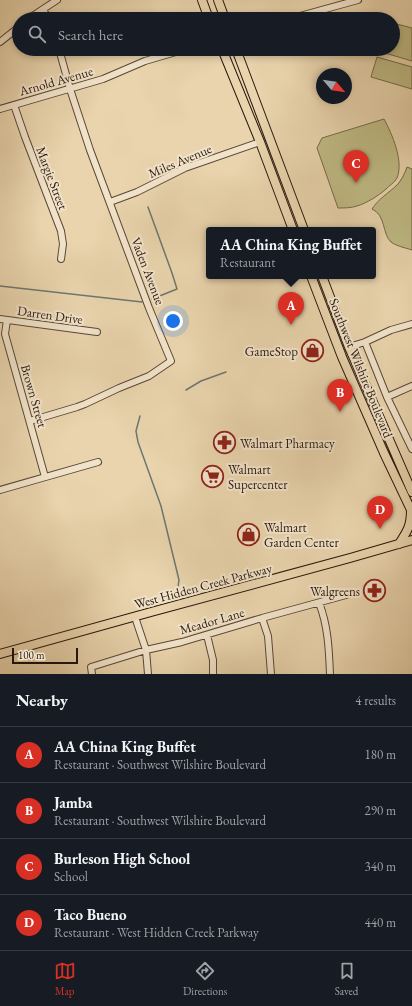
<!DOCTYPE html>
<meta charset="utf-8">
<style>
:root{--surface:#171b24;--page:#242831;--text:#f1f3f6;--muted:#9ea1a6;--line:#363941;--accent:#d93025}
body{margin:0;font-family:"EB Garamond",serif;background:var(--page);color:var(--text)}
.compass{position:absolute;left:316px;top:68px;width:36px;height:36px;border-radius:50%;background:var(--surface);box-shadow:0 2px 6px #0003;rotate:119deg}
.scale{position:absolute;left:12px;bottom:10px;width:66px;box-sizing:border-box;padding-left:4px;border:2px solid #2a180e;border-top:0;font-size:11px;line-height:14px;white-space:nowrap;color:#2a180e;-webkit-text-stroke:3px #f1e3ca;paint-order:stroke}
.you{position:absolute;left:173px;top:321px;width:14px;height:14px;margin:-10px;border:3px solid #fff;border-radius:50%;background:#1a73e8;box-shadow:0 0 0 6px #1a73e833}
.badge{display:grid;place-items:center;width:26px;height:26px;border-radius:50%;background:var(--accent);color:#fff;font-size:13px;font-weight:700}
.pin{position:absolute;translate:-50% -33px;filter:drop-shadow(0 1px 2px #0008)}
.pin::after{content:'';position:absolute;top:21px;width:14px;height:12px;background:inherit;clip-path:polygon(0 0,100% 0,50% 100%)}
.popup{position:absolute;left:206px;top:227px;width:170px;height:52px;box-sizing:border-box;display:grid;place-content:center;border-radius:4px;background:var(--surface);filter:drop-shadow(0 1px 3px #0005);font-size:13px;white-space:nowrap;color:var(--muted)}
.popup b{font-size:15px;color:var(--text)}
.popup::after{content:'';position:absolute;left:50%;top:100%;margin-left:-8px;border:8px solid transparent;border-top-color:var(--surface)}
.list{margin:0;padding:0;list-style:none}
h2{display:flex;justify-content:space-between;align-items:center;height:52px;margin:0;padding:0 16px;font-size:17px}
h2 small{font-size:13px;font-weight:400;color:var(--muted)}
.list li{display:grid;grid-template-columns:26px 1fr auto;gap:12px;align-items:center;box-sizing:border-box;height:56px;padding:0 16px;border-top:1px solid var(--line)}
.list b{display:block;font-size:15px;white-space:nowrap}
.list p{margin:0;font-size:13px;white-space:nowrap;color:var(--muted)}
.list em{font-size:13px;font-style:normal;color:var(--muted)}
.icon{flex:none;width:22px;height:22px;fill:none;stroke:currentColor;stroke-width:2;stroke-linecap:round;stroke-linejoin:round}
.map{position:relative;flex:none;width:412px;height:674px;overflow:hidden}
.search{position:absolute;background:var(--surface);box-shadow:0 2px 6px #0003;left:12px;right:12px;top:12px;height:44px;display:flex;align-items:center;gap:10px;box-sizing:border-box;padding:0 14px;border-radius:22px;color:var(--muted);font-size:15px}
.sheet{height:276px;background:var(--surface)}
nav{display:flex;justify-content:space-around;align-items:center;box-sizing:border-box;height:56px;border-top:1px solid var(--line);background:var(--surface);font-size:11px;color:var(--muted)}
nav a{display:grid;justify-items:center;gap:2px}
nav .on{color:var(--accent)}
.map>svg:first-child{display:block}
</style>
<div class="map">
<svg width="412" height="674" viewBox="0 0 412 674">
<rect width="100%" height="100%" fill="#e9d4ad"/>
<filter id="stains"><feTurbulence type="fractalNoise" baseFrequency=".005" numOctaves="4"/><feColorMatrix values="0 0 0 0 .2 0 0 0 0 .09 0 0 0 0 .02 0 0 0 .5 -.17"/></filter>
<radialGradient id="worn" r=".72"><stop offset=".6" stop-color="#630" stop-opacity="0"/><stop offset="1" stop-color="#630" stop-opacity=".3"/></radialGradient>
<path fill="#bfba84" stroke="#746949" d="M393,23L412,28V61L378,51L379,49H393Z
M377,57L412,67V89L371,77Z
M384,119C392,134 404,161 397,178C395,182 389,186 386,189C378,196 367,203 357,206C351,208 344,208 338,208L317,148L322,138Z
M407,167L412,169V250C406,248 396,246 391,242C382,234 386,215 372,209C378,199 389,193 398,184C402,179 405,173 407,167Z"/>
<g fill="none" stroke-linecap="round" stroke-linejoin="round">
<path stroke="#6d7770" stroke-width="1.5" d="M148,207L172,273L177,289L152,299
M0,286L142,302
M186,390L201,381L226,372
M140,416L136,431L138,442L161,506L179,580L178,587L173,597"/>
<defs>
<path id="minor" d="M43,9L48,19
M28,19L57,0
M289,19L358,0
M0,42L19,27
M14,105L25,137L61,231L63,244L61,259
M0,109L103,79L145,61L186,49
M110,202L137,192L185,168L260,142
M0,319L97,332
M7,320L5,334L45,477
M365,342L387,397L412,449
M349,347L365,342L391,330L412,324
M387,397L412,386
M30,421L77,407L85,404L119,388L149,376L171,361L149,308L90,150L70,89L59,49
M0,490L98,462
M319,603C328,625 329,650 330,674
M135,617L146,650L148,674
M262,618L268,636L271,674
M207,635L213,660V674
M92,674L91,667L146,650L182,642L262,618L346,595"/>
<path id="major" d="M202,0L209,19
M218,0L225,19
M222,49L260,142L293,230
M236,49L304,230
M311,276L342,357L384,453L412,512
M322,276L349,347L412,492
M399,544C408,530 411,526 411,509
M0,654L151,612L350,558L412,540"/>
</defs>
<use href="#minor" stroke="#5a4736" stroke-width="8"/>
<use href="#major" stroke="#2a180e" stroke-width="10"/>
<use href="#minor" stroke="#f1e3ca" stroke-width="6"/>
<use href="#major" stroke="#e9d4ad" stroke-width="8"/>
</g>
<defs>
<symbol id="shop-ring" viewBox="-11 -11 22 22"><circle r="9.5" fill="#f1e3ca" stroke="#8f2418" stroke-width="1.5"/><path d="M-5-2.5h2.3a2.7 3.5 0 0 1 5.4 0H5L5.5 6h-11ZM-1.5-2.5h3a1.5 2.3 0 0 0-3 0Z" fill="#8f2418"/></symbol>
<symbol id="pharmacy-ring" viewBox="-11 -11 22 22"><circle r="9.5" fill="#f1e3ca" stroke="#8f2418" stroke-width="1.5"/><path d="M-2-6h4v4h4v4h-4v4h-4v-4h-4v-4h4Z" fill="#8f2418"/></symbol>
<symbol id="supermarket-ring" viewBox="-11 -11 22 22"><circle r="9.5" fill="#f1e3ca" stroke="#8f2418" stroke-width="1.5"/><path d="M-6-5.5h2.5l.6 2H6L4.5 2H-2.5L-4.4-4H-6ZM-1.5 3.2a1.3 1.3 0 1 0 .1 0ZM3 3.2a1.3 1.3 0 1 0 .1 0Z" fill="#8f2418"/></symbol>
</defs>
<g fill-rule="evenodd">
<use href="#shop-ring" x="300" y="338" width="25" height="25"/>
<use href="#pharmacy-ring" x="212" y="430" width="25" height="25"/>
<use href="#supermarket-ring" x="200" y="464" width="25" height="25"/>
<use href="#shop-ring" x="236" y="522" width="25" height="25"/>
<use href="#pharmacy-ring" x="362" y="578" width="25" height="25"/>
</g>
<g text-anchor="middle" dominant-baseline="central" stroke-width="4" stroke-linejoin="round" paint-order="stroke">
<g font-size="13" fill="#2a180e" stroke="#f1e3ca">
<text transform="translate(56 81) rotate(-16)">Arnold Avenue</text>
<text transform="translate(180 161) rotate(-23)">Miles Avenue</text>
<text transform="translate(52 178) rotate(69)">Margie Street</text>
<text transform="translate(148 271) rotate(69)">Vaden Avenue</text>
<text transform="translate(50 315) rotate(8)">Darren Drive</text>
<text transform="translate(361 368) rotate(68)">Southwest Wilshire Boulevard</text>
<text transform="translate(34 396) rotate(74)">Brown Street</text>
<text transform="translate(203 586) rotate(-15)">West Hidden Creek Parkway</text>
<text transform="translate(212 621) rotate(-16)">Meador Lane</text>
</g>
<g font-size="13" fill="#2a180e" stroke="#f1e3ca" text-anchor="start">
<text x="298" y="351" text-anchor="end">GameStop</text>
<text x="240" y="443">Walmart Pharmacy</text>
<text x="228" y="469">Walmart<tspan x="228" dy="15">Supercenter</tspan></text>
<text x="264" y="527">Walmart<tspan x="264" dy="15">Garden Center</tspan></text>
<text x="360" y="591" text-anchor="end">Walgreens</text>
</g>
</g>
<rect width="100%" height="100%" filter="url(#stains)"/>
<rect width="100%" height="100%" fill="url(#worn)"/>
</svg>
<svg class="compass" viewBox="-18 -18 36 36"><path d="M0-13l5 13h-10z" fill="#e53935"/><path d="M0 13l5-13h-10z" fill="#9ea1a6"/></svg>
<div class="scale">100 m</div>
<div class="you"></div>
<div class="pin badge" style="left:291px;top:325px">A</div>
<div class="popup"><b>AA China King Buffet</b>Restaurant</div>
<div class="pin badge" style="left:340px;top:412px">B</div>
<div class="pin badge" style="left:356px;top:183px">C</div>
<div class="pin badge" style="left:380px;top:529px">D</div>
<div class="search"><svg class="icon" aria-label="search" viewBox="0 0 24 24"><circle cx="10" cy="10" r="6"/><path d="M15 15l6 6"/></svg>Search here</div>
</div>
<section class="sheet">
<h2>Nearby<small>4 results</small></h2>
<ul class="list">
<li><span class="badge">A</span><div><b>AA China King Buffet</b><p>Restaurant · Southwest Wilshire Boulevard</p></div><em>180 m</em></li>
<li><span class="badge">B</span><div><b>Jamba</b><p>Restaurant · Southwest Wilshire Boulevard</p></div><em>290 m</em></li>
<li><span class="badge">C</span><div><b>Burleson High School</b><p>School</p></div><em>340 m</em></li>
<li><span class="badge">D</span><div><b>Taco Bueno</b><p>Restaurant · West Hidden Creek Parkway</p></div><em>440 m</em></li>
</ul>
</section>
<nav>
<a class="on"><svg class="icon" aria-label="map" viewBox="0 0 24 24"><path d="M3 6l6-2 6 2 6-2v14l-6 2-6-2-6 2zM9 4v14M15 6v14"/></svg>Map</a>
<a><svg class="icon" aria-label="directions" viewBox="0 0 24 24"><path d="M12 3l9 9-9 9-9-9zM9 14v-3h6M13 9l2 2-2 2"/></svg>Directions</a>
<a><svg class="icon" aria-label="saved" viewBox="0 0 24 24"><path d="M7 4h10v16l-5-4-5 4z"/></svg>Saved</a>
</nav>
